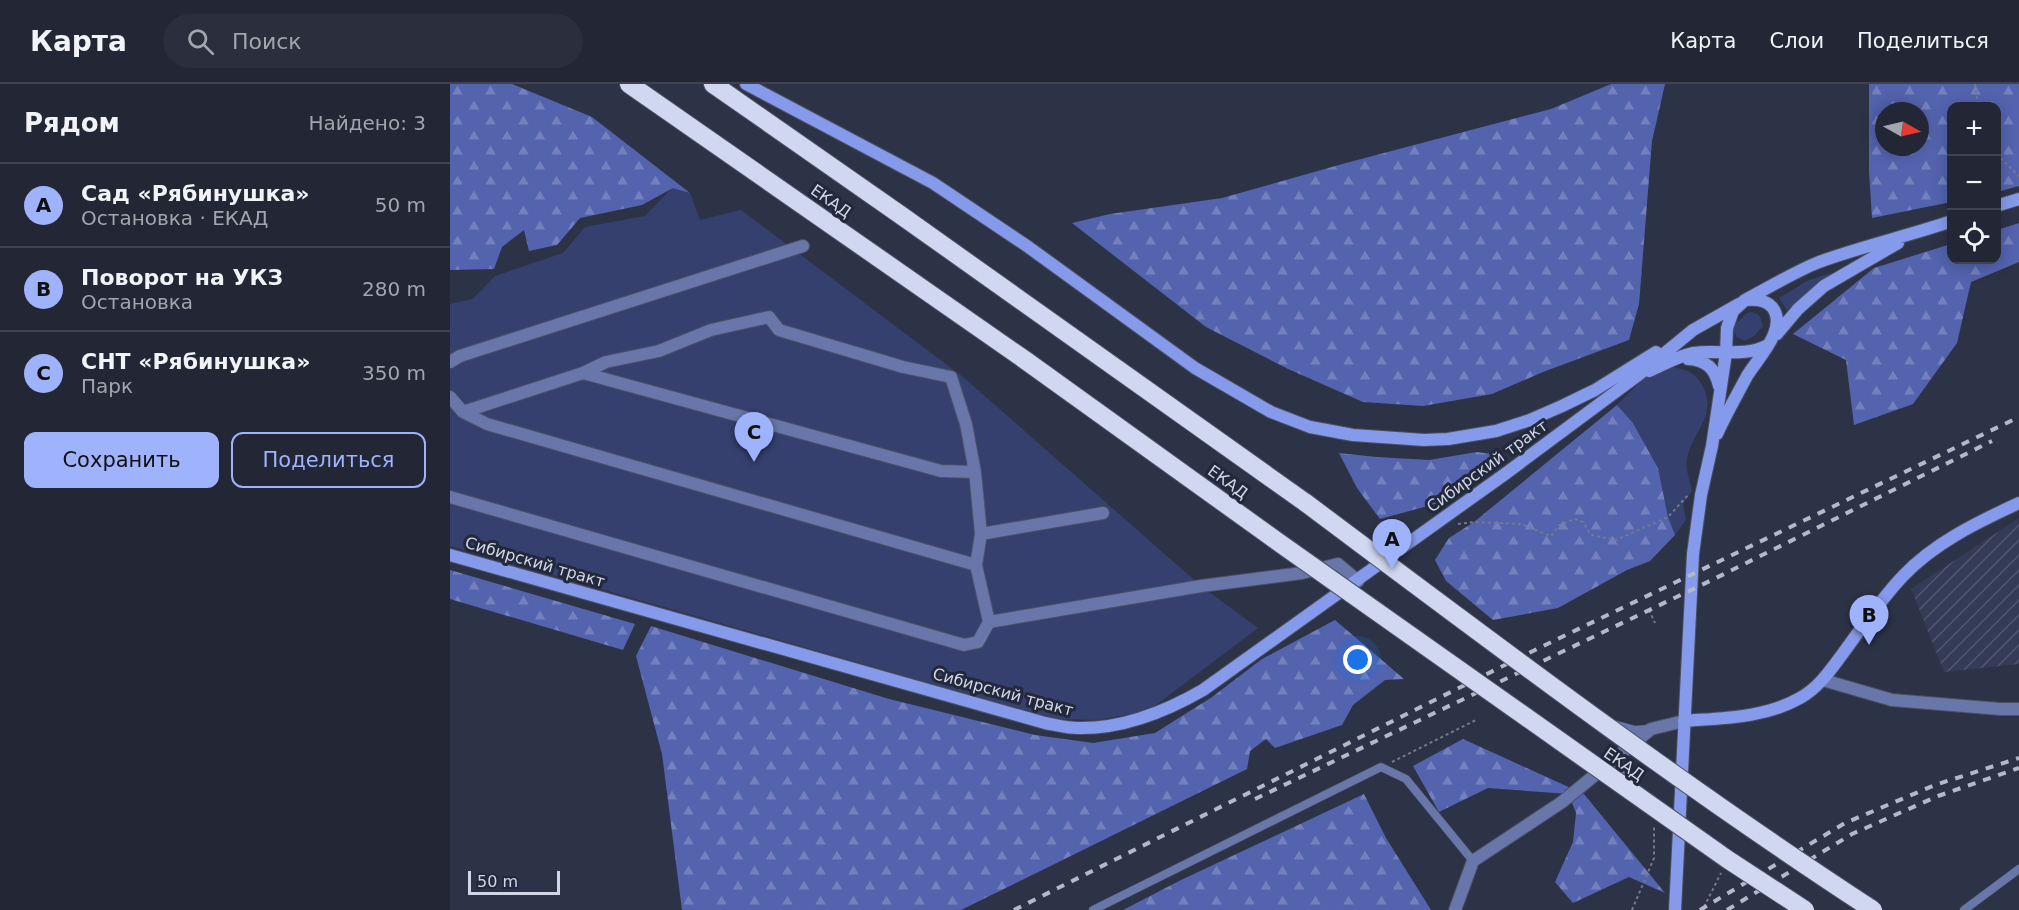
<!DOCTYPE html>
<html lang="ru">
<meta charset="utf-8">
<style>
:root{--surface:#222635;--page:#2a2e3d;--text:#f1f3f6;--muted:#a2a5ad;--line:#3f4350;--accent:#9fb3fd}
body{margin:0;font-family:"DejaVu Sans",sans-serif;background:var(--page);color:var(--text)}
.controls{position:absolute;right:18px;top:18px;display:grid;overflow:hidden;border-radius:12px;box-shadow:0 3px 15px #0003}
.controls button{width:54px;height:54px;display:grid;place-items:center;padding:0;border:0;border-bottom:2px solid var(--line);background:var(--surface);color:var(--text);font:30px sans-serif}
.compass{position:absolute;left:1425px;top:18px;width:54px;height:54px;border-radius:50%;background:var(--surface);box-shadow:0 3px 15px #0003;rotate:98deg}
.scale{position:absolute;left:18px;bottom:15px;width:92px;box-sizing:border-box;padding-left:6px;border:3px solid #d2d6e4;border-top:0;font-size:16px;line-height:21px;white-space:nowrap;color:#d2d6e4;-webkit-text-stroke:4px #23293c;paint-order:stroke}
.you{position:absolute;left:908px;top:576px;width:21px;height:21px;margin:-15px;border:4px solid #fff;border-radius:50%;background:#1a73e8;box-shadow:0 0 0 9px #1a73e833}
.badge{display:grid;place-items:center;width:39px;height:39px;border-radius:50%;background:var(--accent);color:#111;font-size:20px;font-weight:700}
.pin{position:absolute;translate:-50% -50px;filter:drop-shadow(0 2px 3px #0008)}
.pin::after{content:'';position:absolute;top:32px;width:21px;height:18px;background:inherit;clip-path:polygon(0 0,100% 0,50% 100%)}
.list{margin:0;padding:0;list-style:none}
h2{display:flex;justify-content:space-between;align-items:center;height:78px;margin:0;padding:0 24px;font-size:26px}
h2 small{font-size:20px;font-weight:400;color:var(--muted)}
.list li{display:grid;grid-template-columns:39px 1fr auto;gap:18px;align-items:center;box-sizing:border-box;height:84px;padding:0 24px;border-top:2px solid var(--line)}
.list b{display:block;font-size:22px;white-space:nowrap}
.list p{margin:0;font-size:20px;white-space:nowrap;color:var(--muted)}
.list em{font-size:20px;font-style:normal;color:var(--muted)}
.actions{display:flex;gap:12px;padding:18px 24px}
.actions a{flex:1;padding:14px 0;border:2px solid var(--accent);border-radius:12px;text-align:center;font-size:21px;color:var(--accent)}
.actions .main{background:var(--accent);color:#111}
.icon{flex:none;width:33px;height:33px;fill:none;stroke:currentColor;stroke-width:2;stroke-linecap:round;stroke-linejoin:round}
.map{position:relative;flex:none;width:1569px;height:826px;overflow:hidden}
header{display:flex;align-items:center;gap:36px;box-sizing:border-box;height:84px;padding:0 30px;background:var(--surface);border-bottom:2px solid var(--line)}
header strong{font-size:28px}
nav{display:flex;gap:33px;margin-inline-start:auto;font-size:21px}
.search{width:420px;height:54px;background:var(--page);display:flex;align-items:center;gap:15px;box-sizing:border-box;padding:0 21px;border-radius:33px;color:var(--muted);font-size:22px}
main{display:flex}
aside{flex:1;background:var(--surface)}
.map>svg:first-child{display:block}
</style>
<header>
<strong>Карта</strong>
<div class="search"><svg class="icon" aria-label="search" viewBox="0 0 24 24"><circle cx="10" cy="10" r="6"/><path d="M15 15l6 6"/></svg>Поиск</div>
<nav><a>Карта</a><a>Слои</a><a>Поделиться</a></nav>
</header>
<main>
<aside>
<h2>Рядом<small>Найдено: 3</small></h2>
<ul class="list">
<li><span class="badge">A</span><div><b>Сад «Рябинушка»</b><p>Остановка · ЕКАД</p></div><em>50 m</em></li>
<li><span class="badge">B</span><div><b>Поворот на УКЗ</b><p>Остановка</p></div><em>280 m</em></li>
<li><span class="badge">C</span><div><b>СНТ «Рябинушка»</b><p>Парк</p></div><em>350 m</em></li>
</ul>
<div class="actions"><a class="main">Сохранить</a><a>Поделиться</a></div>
</aside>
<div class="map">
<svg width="1569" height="826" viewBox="0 0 1569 826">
<defs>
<pattern id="industrial-furrows" width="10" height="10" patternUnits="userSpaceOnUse" patternTransform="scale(1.5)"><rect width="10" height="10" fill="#343b56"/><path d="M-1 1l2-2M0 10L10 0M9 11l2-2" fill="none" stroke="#50576e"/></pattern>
<pattern id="forest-firs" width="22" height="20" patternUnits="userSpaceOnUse" patternTransform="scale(1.5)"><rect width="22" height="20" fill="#5363ae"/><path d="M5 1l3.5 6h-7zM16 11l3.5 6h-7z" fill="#7380bd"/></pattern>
</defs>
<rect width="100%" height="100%" fill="#2d3347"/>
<path fill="url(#industrial-furrows)" d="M1569,434V580L1494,588L1461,505Z"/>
<path fill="#35406f" d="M223,103L240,109L250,136L291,126L513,293L751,502L808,544L698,627L647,636L606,635L0,462V220L23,215L45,192L113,169L135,143L195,132Z
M1382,189L1337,226L1329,214L1357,197Z
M1303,228L1309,231L1313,242L1304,252L1295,257L1287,253L1282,243L1297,229Z
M1222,283C1237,286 1245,288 1252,301C1269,332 1242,346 1237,375C1235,384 1240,397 1242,407L1233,420L1236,436L1225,451L1218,433L1208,384L1183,339L1167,321L1196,292Z"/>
<path fill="url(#forest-firs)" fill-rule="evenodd" d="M0,0H62L142,33L240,109L223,104L192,121L130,134L107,161L79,167L74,146L52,163L44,185L0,186Z
M1161,0H1215L1202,57L1189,220L1179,256L1093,288L1042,310L973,322L913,318L838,285L756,243L622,139L660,130L772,114L896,79L1101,25Z
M1419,0H1569V102L1547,108L1546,22H1502L1501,118L1422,134L1419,87ZM1434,27H1470V63H1434Z
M1569,139V178L1521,198L1507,259L1463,320L1404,341L1396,276L1343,250L1424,184L1501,160L1502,176H1546L1547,146Z
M1167,321L1183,339L1208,384L1218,433L1225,451L1200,477L1177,486L1108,524L1043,536L996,497L985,476L999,454L1024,438Z
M1027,368L1049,371V377L985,420L930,435L907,404L889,369L927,373L979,376Z
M0,486L185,540L173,566L0,515Z
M885,536L954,595L935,596L903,621L892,641L825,664L816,655L800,667L797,685L511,826H232L212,670L186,572L201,542L439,615L585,651L643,659L705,649L762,613L812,575Z
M1013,655L1134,710L1215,809L1179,793L1123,819L1105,798L1123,758L1126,729L1119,710L1038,704L989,728L963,682Z
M914,710L936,754L981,826H673L729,797Z"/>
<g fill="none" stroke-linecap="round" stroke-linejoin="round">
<defs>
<path id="lane" d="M1163,640L1185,646L1198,645
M1170,669L1177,700
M643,826L931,683L956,695L1023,777
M1514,826L1569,785"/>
<path id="street" d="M0,278L10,272L353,162
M0,313L13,328L37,340L526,481
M13,328L133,289L491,387L525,388
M0,413L514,561L528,558L539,538L526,481L531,450L525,388L516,340L501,293L453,283L329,246L319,233L261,246L209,267L156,278L133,289
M531,450L653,429
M539,538L751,502L852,489L888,480L908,497
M1373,596L1442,616L1550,625H1569
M1005,826L1023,777L1112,718L1201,645L1234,637"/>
<path id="secondary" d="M296,0L483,99L577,162L745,284L821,328L860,343L903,351L974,356L998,355L1046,347L1080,336L1112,322L1145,306L1206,268
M1546,122L1569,115
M1327,250L1348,225L1374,202L1448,159
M1238,275C1256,276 1265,284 1269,302
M1199,287C1213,281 1228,272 1243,269C1269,265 1294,274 1318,261
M1267,350C1276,330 1287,311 1297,292C1307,275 1339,244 1322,223C1316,216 1306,215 1296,216
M0,471L595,639C606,641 617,644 628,644C673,645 715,628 753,606L1055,390L1187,292L1243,246L1289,220
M1234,637C1272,634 1315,634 1350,614C1368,604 1379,588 1391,572C1411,545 1430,516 1453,492C1484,459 1528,438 1569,419
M1225,826L1243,470L1251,411L1262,362L1276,269L1277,244L1283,227L1295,216C1320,203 1344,188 1369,178C1413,162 1458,152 1502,137"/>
<path id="highway" d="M179,0L575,276L824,455
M263,0L452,132L856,419"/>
</defs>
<use href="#lane" stroke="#4b5063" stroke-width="9"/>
<use href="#street" stroke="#4b5063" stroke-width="14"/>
<use href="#secondary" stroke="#4b5063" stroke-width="14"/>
<use href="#highway" stroke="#4b5063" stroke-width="20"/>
<path stroke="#74798b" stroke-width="2" stroke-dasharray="3 3" stroke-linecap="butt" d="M1525,0L1528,22
M1546,70L1569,92
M1008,440L1024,438L1071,440L1101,452L1109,441L1125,435L1133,438L1141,451L1166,456L1218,433L1239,410
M1199,526L1205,539
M942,678L1026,636
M1254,823L1271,789
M1182,826L1204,774V743"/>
<use href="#lane" stroke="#6876a9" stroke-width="8"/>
<use href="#street" stroke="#6876a9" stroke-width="12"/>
<use href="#secondary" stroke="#859aeb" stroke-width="12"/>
<use href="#highway" stroke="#d0d7f1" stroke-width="18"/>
<path stroke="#b4b9c8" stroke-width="4" stroke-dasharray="8 8" stroke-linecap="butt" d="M805,715L1264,495L1542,357
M564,826L1091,563L1569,333
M1250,826L1395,739L1485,701L1569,674
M1277,826L1402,750L1488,712L1569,684"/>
<defs>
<path id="highway-bridge" d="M856,419C1042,558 1228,699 1423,826
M824,455L1277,775L1355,826"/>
</defs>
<use href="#highway-bridge" stroke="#4b5063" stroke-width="20" stroke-linecap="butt"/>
<use href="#highway-bridge" stroke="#d0d7f1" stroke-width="18"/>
</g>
<g text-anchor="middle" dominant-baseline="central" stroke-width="6" stroke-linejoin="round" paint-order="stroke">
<g font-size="16" fill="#d2d6e4" stroke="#23293c">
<text transform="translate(381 117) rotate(35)">ЕКАД</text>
<text transform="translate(1037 382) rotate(-36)">Сибирский тракт</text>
<text transform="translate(778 398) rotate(36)">ЕКАД</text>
<text transform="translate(85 478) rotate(16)">Сибирский тракт</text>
<text transform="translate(553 608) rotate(15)">Сибирский тракт</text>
<text transform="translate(1174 680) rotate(35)">ЕКАД</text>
</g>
</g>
</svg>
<div class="controls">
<button>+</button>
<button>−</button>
<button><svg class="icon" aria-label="locate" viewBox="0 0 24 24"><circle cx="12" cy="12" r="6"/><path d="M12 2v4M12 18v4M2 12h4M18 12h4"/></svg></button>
</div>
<svg class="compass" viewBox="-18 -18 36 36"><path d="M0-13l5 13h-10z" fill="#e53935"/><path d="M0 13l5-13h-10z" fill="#a2a5ad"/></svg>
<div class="scale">50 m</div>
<div class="you"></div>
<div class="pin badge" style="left:942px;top:485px">A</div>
<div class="pin badge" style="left:1419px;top:561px">B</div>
<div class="pin badge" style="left:304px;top:378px">C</div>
</div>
</main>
